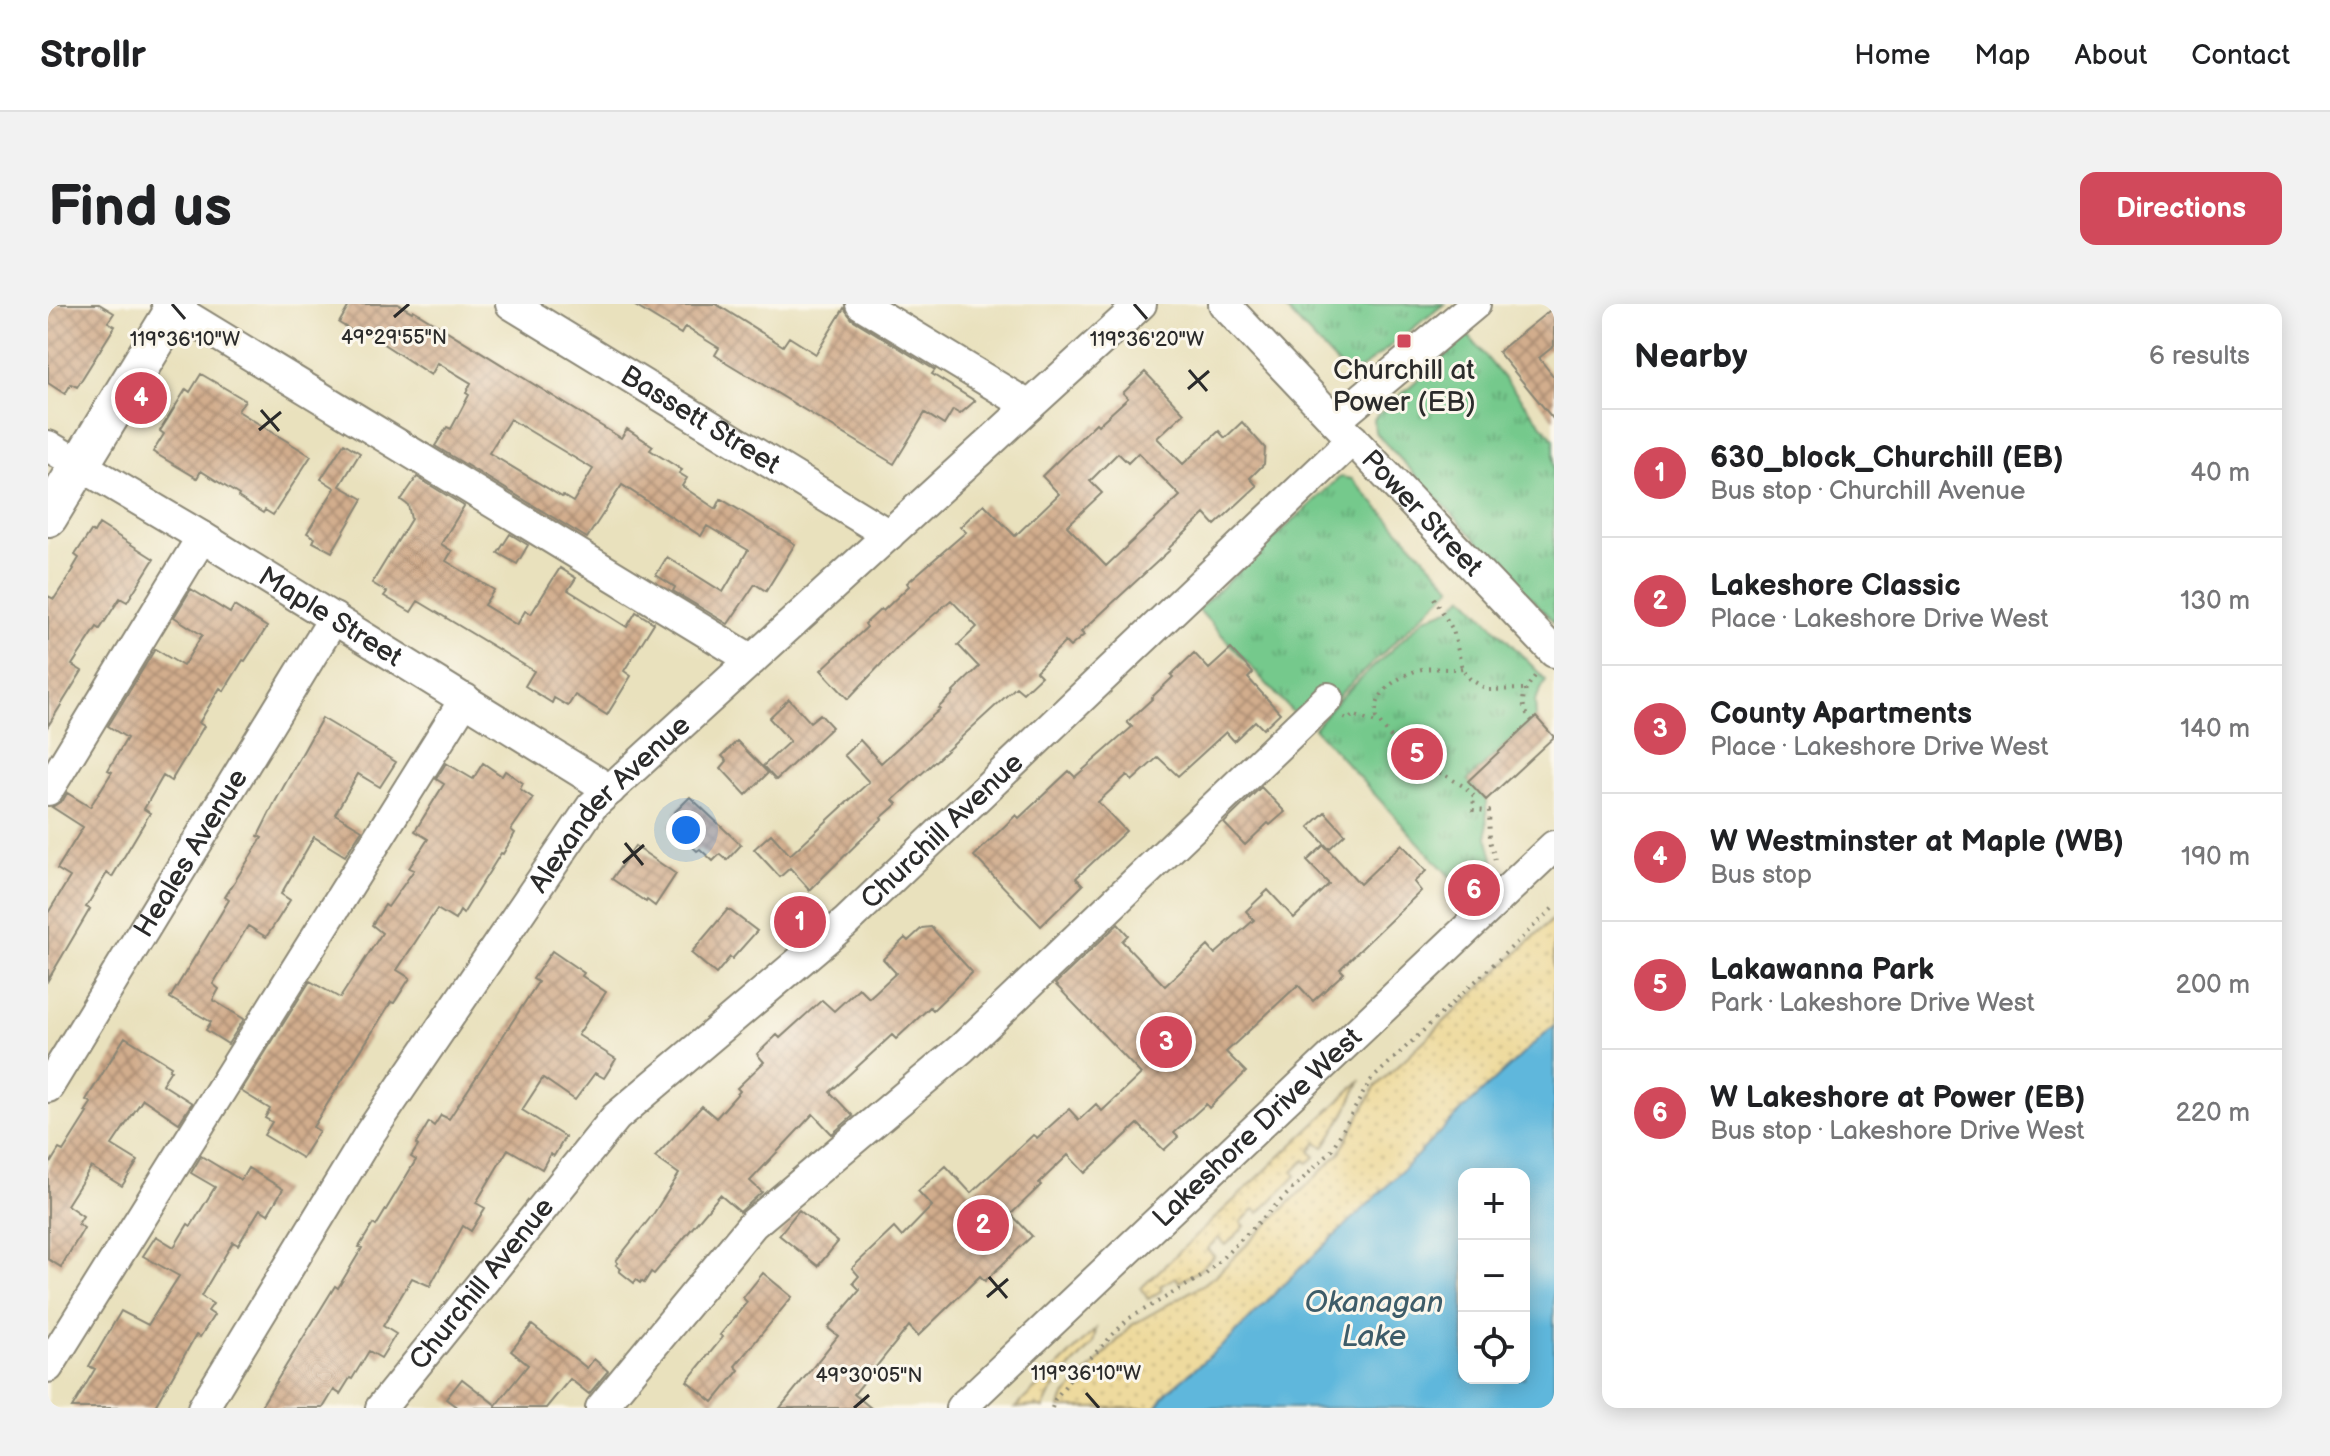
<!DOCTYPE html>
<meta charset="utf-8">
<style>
:root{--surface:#fff;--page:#f2f2f2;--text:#202124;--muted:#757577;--line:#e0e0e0;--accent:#d1495b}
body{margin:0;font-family:"Balsamiq Sans",sans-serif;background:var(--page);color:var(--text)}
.controls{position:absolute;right:24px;bottom:24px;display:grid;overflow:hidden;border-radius:16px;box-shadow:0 4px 20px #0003}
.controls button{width:72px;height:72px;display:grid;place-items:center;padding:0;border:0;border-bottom:2px solid var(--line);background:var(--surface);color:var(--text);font:40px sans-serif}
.you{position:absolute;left:638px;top:526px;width:28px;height:28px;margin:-20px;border:6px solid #fff;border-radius:50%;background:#1a73e8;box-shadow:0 0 0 12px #1a73e833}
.badge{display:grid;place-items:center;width:52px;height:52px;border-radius:50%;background:var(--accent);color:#fff;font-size:26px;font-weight:700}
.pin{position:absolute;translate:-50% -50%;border:4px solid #fff;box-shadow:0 2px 8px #0006}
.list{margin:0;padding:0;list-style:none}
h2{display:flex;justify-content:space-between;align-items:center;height:104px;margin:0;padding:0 32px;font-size:34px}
h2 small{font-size:26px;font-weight:400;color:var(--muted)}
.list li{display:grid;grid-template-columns:52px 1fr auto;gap:24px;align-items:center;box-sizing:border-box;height:128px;padding:0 32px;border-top:2px solid var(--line)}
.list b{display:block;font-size:30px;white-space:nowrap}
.list p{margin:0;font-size:26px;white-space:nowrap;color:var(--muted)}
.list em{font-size:26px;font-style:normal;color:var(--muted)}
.icon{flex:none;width:44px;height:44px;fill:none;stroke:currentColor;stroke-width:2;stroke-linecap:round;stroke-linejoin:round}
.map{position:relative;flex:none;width:1506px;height:1104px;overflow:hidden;border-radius:16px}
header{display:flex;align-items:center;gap:48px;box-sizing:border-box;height:112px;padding:0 40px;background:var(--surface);border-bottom:2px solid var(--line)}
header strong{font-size:38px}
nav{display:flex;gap:44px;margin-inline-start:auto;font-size:28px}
.intro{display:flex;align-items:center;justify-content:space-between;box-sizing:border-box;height:192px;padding:0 48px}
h1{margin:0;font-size:56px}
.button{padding:20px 36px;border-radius:16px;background:var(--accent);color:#fff;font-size:28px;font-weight:700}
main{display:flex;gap:48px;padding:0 48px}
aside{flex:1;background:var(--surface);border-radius:16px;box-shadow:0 4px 20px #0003}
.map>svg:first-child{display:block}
</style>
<header>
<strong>Strollr</strong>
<nav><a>Home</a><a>Map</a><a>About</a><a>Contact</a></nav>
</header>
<div class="intro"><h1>Find us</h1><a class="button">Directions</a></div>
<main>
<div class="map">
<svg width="1506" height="1104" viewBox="0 0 1506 1104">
<defs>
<pattern id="grass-tufts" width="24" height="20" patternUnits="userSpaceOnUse" patternTransform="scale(2)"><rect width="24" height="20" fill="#75c98c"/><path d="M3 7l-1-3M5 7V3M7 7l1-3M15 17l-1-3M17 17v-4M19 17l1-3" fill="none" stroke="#60a373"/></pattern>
<pattern id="sand-dots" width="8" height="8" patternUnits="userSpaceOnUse" patternTransform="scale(2)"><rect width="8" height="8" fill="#eeda9e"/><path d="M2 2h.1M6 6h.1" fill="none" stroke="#cb8" stroke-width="1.8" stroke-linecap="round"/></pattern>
<pattern id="building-cross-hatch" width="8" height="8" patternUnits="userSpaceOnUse" patternTransform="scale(2)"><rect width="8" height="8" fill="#d2ad8d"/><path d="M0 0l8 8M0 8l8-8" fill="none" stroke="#ab8d73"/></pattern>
</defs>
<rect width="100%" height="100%" fill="#fbf7ec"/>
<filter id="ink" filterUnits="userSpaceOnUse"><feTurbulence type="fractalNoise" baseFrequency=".0125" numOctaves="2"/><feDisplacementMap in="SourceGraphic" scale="16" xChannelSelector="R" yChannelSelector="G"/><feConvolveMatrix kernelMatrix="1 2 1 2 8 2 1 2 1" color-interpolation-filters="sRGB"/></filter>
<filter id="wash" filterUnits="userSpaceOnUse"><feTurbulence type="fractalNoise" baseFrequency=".006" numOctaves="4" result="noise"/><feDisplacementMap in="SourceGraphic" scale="32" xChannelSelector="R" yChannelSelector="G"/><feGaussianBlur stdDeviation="1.8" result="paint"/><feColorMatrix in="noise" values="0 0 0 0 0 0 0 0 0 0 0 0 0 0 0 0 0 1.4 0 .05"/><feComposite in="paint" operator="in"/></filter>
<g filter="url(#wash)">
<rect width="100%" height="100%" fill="#e9e1bd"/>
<path fill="url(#grass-tufts)" stroke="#507a5c" stroke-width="2" d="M1233,0H1396L1309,68L1294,65Z
M1420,31L1506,135V318L1327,128L1326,115L1331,110Z
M1292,173L1304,175L1404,283L1266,415L1249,413L1150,305Z
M1416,292L1498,376L1487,397L1488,413L1420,476L1438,496L1439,533L1446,558L1415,587L1266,424L1285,401L1377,314L1401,305Z"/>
<path fill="url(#sand-dots)" stroke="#8c8264" stroke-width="2" d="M1506,614V721L1404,816L1331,890L1239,977L1182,1035L1119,1088L1108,1104H1011L1016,1093L1084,1021L1156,980L1169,970L1291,850L1327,783Z
M1313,776L1297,809L1276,843L1269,838L1262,847L1267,853L1260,859L1257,856L1245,868L1248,872L1211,909L1206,905L1193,918L1197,922L1178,941L1170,934L1159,945L1166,952L1150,967L1131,978L1128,973L1112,982L1114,986L1100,995L1093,984Z
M1048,1025L1045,1040L1015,1072L1001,1091L995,1104L988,1102L967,1104Z"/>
<path fill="#5fb7dc" stroke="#457184" stroke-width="2" fill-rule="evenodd" d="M1506,721V1104H1108L1119,1088L1182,1035L1239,977L1331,890L1404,816ZM1416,870H1476V1074H1416Z"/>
<g id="blocks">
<path fill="url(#building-cross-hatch)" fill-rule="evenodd" d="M0,0H51L66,9L60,18L67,22L29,83L23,80L17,90L0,79Z
M302,0H350L364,8L365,6L573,134L579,125L605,142L602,146L634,166L631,169L639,174L634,182L668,205L673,195L747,240L718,287L707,280L680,320L625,287L627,283L608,271L619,253L675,288L700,246L659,222L653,232L574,181L539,234L387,142L399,123L403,125L421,91L418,89L423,79L390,59L383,71L314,26H303L291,19ZM462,115L545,165L525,198L515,192L514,193L441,149Z
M584,0H668L735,42L741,33L768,50L796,4L804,15L887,66L884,70L927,97L912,110L905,106L896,121L877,109L846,160L676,57L667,51L671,44L637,23L633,30Z
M1506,3V42L1491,54L1506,73V116L1450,48Z
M1097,68L1136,109L1109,134L1135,160L1171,127L1177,134L1194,118L1217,144L1216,160L1202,174L1209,182L1167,221L1157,210L1120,245L1122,246L1033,328L1036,331L1022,343L1017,338L988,367L993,372L975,389L968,383L845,496L849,500L833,514L834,515L762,586L742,564L732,573L706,545L723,530L742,551L821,478L796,451L812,436L833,459L892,405L890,404L906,389L905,388L931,363L910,341L929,323L903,296L855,337L800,395L773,366L819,323L817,320L833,305L835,307L861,282L859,279L918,228L912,223L936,200L967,232L1011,190L994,172L1048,119L1050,121L1080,94L1075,89ZM1070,149L1080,159L1090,149L1132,192L1058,262L1019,222L1054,189L1042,177Z
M153,70L197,96L190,107L263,152L225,211L217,206L215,209L190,193L191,191L153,167L149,174L105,148L116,130L112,127L138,85L142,88Z
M296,139L312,149L292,182L315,195L284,248L265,238L267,234L259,229L287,184L273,175Z
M369,173L416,202L393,240L404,247L398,257L446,286L436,301L469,321L477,307L483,310L512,264L528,274L520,286L579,323L588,308L606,319L576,367L583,372L559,411L527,391L520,402L506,394L504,399L477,382L486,367L370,297L363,308L336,292L339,288L324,279L363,215L360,201L353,196Z
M51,220L106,255L79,298L72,294L52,325L49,323L24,361L34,367L0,422V292L6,295L26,265L25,264L31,254L27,251L43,227L46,229Z
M462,230L480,241L469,260L450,249Z
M143,285L182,309L186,302L219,323L197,357L195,356L176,387L172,384L151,419L156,422L123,477L115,472L96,505L102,509L64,573L59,569L38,603L42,605L0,676V609L22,573L9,565L35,523L4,503L15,496L19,489L42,503L64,468L60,466L79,434L60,422L107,345L135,362L154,331L126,313Z
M1183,345L1205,369L1200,374L1232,409L1215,425L1207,417L1186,437L1178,428L1130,472L1110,453L1084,477L1079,471L1050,498L1078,527L1028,574L1035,581L993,622L926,552L968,511L971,514L1021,467L1027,473L1084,423L1079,418L1104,395L1103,394L1125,373L1123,371L1146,349L1161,365Z
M741,395L762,418L772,410L784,423L728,476L715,462L742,437L721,414Z
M1488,413L1506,433L1438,496L1420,477Z
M274,414L348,458L332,483L310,470L287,510L314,526L297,552L266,533L233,590L242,596L225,623L218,633L200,622L165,680L171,685L165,696L196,715L180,740L158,726L163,718L122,694L181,596L177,593L214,534L210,532L227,498Z
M689,437L720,469L698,491L673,464L679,457L674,452Z
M398,459L425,475L435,459L454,472L457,467L475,479L472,485L485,494L463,526L467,529L455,550L453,549L415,610L412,607L407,616L389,605L349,666L362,674L346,699L343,698L265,823L271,827L254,854L216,831L224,818L217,814L222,805L193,787L262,677L292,694L334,629L324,621L337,601L340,603L366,566L361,564L380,535L367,527L396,480L388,475Z
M1213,483L1237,508L1222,521L1220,519L1197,541L1176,519Z
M642,493L693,541L679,556L672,550L665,557L652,545L649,547L621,521L630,511L627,508Z
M1277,508L1297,530L1281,545L1261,523Z
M1354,540L1378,567L1366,578L1373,587L1292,665L1296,669L1265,697L1250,681L1178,748L1198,768L1161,804L1158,800L1126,829L1130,833L1116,846L1090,820L1037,869L1020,851L991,879L993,881L963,910L984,932L937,977L932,972L870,1032L861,1022L806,1090L823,1104H732L790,1032L780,1024L812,986L805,979L811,972L804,964L846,924L854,933L884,902L870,887L898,862L923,889L985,831L989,834L1021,805L1031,816L1048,800L1054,807L1093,770L1007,680L1070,620L1080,631L1074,637L1117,682L1160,642L1167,650L1206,616L1198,607L1220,586L1246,614L1281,580L1259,557L1276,541L1312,580Z
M587,542L628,570L607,602L599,596L598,598L564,575Z
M680,605L709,627L684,655L682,653L668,670L643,649Z
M883,623L924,668L885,706L882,703L848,735L844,731L782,788L805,812L784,830L765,810L702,877L714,888L692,908L672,891L606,970L603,968L596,979L593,977L592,979L588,976L586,979L571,967L573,965L568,961L570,959L568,957L606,909L631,870L607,853L654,802L668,814L692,787L689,784L716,758L709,750L729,731L732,734L774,696L786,707L811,684L821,694L848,669L835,655L857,634L860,637L874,624Z
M504,647L536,669L534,672L558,688L530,731L568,755L556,774L547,769L527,796L495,774L474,806L517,833L506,852L502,850L494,865L460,845L428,899L437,904L423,927L415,922L382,982L364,974L335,1022L348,1030L333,1054L321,1047L304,1075L302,1074L292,1090L286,1086L275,1104H212L287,982L290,984L314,944L311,943L325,920L328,922L368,856L363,853L370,842L368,840L381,818L386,822L393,811L401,815L490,678L485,675Z
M77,733L123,762L121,765L123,766L114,780L144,799L131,819L95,795L64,841L90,857L74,882L43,863L19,901L35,912L30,920L36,924L13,963L0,955V863L11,845L15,847L39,809L37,808L43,799L38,796Z
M153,852L193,876L200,864L235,885L220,910L212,905L190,941L185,938L153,992L165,1000L160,1007L166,1011L152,1033L148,1031L106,1104H24L47,1065L41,1062L73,1007L100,1021L131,972L95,952L108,932L126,943L140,920L143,922L167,883L143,869Z
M751,906L790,938L770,962L731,931Z
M715,969L744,993L687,1062L691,1066L665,1098L639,1077L675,1033L672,1031L699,998L695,994Z
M484,1021L539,1064L546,1055L560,1067L541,1090L522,1075L498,1104H410L398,1095L414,1075L448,1101L480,1061L463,1047Z"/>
</g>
</g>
<g filter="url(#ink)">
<use href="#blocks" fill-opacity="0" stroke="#8a8674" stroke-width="2"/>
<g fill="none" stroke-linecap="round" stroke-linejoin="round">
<defs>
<g id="minor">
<path d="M119,0L704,356"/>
<path id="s1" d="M463,0L841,231"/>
<path d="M813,0L981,102"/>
<path id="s2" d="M1176,0L1506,348"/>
<path d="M1287,117L1427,0"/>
<path id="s3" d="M0,142L154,233L562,486"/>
<path d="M0,486L154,233"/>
<path id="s4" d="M0,783L286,314"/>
<path d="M0,1063L417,395"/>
<path id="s5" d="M155,1104L322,829L544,502L1093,0"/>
<path id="s6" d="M333,1104L568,813L797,619L1305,135"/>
<path d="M553,1104L705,920L914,744L1280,394"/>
<path id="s7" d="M913,1104L1506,542"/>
</g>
<path id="major" d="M0,213L130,0"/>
</defs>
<use href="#minor" stroke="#8a8674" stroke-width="34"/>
<use href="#major" stroke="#8a8674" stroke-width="42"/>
<path stroke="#8a8674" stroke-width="4" stroke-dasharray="2 6" stroke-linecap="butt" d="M1386,294L1405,326L1414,364L1422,375L1440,386L1477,385
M1414,364C1400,367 1384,362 1370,366C1349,373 1325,389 1328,414L1358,453L1370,463L1393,469L1417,483L1426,492L1425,506L1441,507L1442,536L1448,561
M1296,414L1301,416L1305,411L1331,420
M1484,417C1468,397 1476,387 1490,368
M1384,466L1388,441
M1004,1104L1007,1095L1024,1073L1080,1015L1158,970L1283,847L1322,777L1506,603"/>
<use href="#minor" stroke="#fff" stroke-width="30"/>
<use href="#major" stroke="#fff" stroke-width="38"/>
</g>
</g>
<path fill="none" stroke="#2b2b2b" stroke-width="3" d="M124,0L137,15M1086,0L1099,15M346,13L361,0M1141,66L1159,87M1140,85L1161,67M213,106L231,127M211,126L233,108M577,539L595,561M575,559L596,541M941,973L959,994M939,993L960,975M1038,1089L1051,1104M806,1104L821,1091"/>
<rect fill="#d1495b" stroke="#fbf7ec" stroke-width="3" x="1348" y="29" width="16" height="16" rx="4"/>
<g text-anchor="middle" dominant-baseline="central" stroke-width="6" stroke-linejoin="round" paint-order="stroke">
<g font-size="28" fill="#2b2b2b" stroke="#fbf7ec">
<text x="1356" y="66">Churchill at<tspan x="1356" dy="32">Power (EB)</tspan></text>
</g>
<g font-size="28" fill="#2b2b2b" stroke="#fbf7ec">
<text stroke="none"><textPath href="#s1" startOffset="222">Bassett Street</textPath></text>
<text stroke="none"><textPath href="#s2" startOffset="288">Power Street</textPath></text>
<text stroke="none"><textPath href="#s3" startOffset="330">Maple Street</textPath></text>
<text stroke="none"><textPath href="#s5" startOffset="730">Alexander Avenue</textPath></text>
<text stroke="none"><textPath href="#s6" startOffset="808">Churchill Avenue</textPath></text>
<text stroke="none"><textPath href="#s4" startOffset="274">Heales Avenue</textPath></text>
<text stroke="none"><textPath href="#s7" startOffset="408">Lakeshore Drive West</textPath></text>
<text stroke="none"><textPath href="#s6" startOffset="160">Churchill Avenue</textPath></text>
</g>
<g font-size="30" font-style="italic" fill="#3d5c69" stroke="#fbf7ec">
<text x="1326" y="999">Okanagan<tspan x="1326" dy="34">Lake</tspan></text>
</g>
</g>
<g font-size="20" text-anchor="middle" fill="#2b2b2b" stroke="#fbf7ec" stroke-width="6" stroke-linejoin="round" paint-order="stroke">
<text x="346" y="40">49°29'55"N</text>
<text x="137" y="42">119°36'10"W</text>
<text x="1099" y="42">119°36'20"W</text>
<text x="1038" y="1076">119°36'10"W</text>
<text x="821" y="1078">49°30'05"N</text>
</g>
</svg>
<div class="controls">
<button>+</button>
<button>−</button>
<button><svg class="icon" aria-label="locate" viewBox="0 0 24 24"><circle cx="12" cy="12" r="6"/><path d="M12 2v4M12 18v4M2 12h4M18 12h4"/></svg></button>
</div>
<div class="you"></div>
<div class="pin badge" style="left:752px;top:618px">1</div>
<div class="pin badge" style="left:935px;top:921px">2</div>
<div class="pin badge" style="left:1118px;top:738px">3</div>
<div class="pin badge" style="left:93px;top:94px">4</div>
<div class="pin badge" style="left:1369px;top:450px">5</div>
<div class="pin badge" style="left:1426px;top:586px">6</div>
</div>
<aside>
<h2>Nearby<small>6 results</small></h2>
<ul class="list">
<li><span class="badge">1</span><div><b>630_block_Churchill (EB)</b><p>Bus stop · Churchill Avenue</p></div><em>40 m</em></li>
<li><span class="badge">2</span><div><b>Lakeshore Classic</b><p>Place · Lakeshore Drive West</p></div><em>130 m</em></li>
<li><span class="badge">3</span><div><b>County Apartments</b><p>Place · Lakeshore Drive West</p></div><em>140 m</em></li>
<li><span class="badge">4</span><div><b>W Westminster at Maple (WB)</b><p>Bus stop</p></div><em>190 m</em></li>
<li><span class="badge">5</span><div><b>Lakawanna Park</b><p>Park · Lakeshore Drive West</p></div><em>200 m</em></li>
<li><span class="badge">6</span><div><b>W Lakeshore at Power (EB)</b><p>Bus stop · Lakeshore Drive West</p></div><em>220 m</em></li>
</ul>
</aside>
</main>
